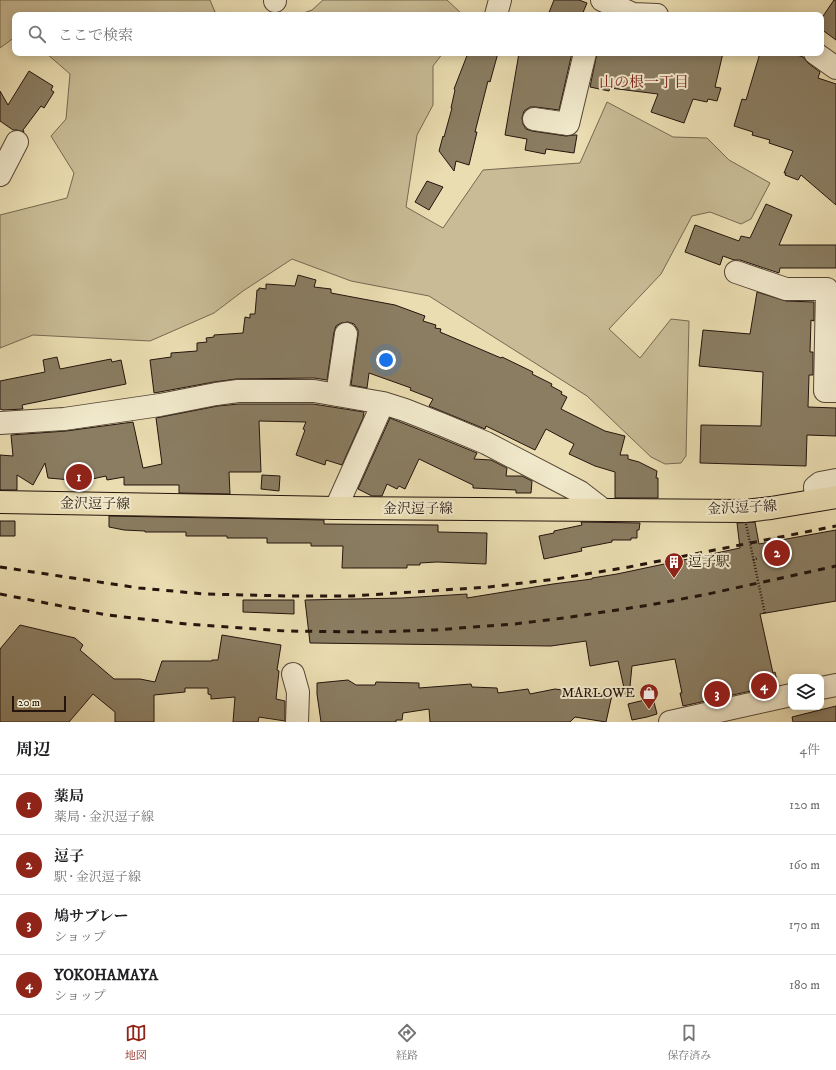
<!DOCTYPE html>
<html lang="ja">
<meta charset="utf-8">
<style>
:root{--surface:#fff;--page:#f2f2f2;--text:#202124;--muted:#757577;--line:#e0e0e0;--accent:#8f2418}
body{margin:0;font-family:"IM FELL DW Pica","Noto Serif JP",serif;background:var(--page);color:var(--text)}
.controls{position:absolute;right:12px;bottom:12px;display:grid;overflow:hidden;border-radius:8px;box-shadow:0 2px 10px #0003}
.controls button{width:36px;height:36px;display:grid;place-items:center;padding:0;border:0;border-bottom:1px solid var(--line);background:var(--surface);color:var(--text);font:20px sans-serif}
.scale{position:absolute;left:12px;bottom:10px;width:54px;box-sizing:border-box;padding-left:4px;border:2px solid #23140d;border-top:0;font-size:11px;line-height:14px;white-space:nowrap;color:#23140d;-webkit-text-stroke:3px #f1e9cc;paint-order:stroke}
.you{position:absolute;left:386px;top:360px;width:14px;height:14px;margin:-10px;border:3px solid #fff;border-radius:50%;background:#1a73e8;box-shadow:0 0 0 6px #1a73e833}
.badge{display:grid;place-items:center;width:26px;height:26px;border-radius:50%;background:var(--accent);color:#fff;font-size:13px;font-weight:700}
.pin{position:absolute;translate:-50% -50%;border:2px solid #fff;box-shadow:0 1px 4px #0006}
.list{margin:0;padding:0;list-style:none}
h2{display:flex;justify-content:space-between;align-items:center;height:52px;margin:0;padding:0 16px;font-size:17px}
h2 small{font-size:13px;font-weight:400;color:var(--muted)}
.list li{display:grid;grid-template-columns:26px 1fr auto;gap:12px;align-items:center;box-sizing:border-box;height:60px;padding:0 16px;border-top:1px solid var(--line)}
.list b{display:block;font-size:15px;white-space:nowrap}
.list p{margin:0;font-size:13px;white-space:nowrap;color:var(--muted)}
.list em{font-size:13px;font-style:normal;color:var(--muted)}
.icon{flex:none;width:22px;height:22px;fill:none;stroke:currentColor;stroke-width:2;stroke-linecap:round;stroke-linejoin:round}
.map{position:relative;flex:none;width:836px;height:722px;overflow:hidden}
.search{position:absolute;background:var(--surface);box-shadow:0 2px 10px #0003;left:12px;right:12px;top:12px;height:44px;display:flex;align-items:center;gap:10px;box-sizing:border-box;padding:0 14px;border-radius:8px;color:var(--muted);font-size:15px}
.sheet{height:292px;background:var(--surface)}
nav{display:flex;justify-content:space-around;align-items:center;box-sizing:border-box;height:56px;border-top:1px solid var(--line);background:var(--surface);font-size:11px;color:var(--muted)}
nav a{display:grid;justify-items:center;gap:2px}
nav .on{color:var(--accent)}
.map>svg:first-child{display:block}
</style>
<div class="map">
<svg width="836" height="722" viewBox="0 0 836 722">
<rect width="100%" height="100%" fill="#eaddb1"/>
<filter id="stains"><feTurbulence type="fractalNoise" baseFrequency=".005" numOctaves="4"/><feColorMatrix values="0 0 0 0 .2 0 0 0 0 .09 0 0 0 0 .02 0 0 0 .5 -.17"/></filter>
<radialGradient id="worn" r=".72"><stop offset=".6" stop-color="#630" stop-opacity="0"/><stop offset="1" stop-color="#630" stop-opacity=".3"/></radialGradient>
<path fill="#c8bb95" stroke="#766851" d="M0,0H210L215,12L222,15H15V37L0,48Z
M323,0H447L463,15H298L312,10Z
M46,53H443L433,66V105L417,135L406,207L443,228L483,170L580,163L607,102L673,137L707,138L729,160L770,183L751,219L741,224L710,212L692,216L661,274L609,329L640,358L671,319L689,321L686,456L681,463L665,464L651,457L587,396L429,296L351,281L292,259L243,291L214,313L150,341L33,335L0,348V215L67,198L74,173L51,136L66,119L70,74Z"/>
<path fill="#8a7d62" stroke="#23140d" d="M554,0H579L587,3L582,15H548Z
M834,0H836V40L821,29V19Z
M468,53H498L490,82L488,81L475,132H477L469,165L456,161L454,171L439,151L443,136L444,137L452,108H451L455,90L454,89Z
M519,53H572L559,110L536,107H530L524,111L522,118L523,124L526,129L532,131L566,136L574,135H577L574,153L546,149L545,154L525,150L527,139L505,135Z
M597,53H723L715,87L721,88L717,101L708,99L707,102L693,99L684,123L651,112L658,94L610,88L609,91L590,87Z
M760,53H792L803,57L808,63L820,72L818,78L836,84V205L801,175L798,180L785,175L786,173H784L793,151L769,143L770,140L752,135L753,132L734,126L742,99L746,100Z
M29,71L53,86L51,90L54,92L44,108L41,106L23,130L24,132L17,130H13L0,121V91L8,105Z
M427,181L443,187L429,210L415,202Z
M766,204L792,215L779,245H836V268H780L779,273L740,260H734L723,256L720,265L685,252L695,225L739,241L741,236L750,238Z
M298,275L316,280L314,287L331,289V293L395,305L425,316L423,321L436,325L435,328L441,329L440,332L501,358L502,357L533,372L532,374L552,384L551,386L562,392L561,394L567,397L561,409L605,431L625,436L620,455H628V459L639,462L657,471L656,478H658V498H615V472L595,466L569,454L574,444L546,429L535,450L486,426L485,429L429,406L433,399L410,390L411,388L369,373L367,388L351,385L358,335V330L354,324L348,322L341,323L336,326L334,332L327,380L314,378L236,379L214,382L154,393L150,360L171,357V353L197,351V343L207,342L206,338L214,337V335L243,333L245,317L250,318V314H255L257,290H259V288L266,289V284L295,286Z
M757,292L786,301L814,302V321L811,320L810,352H813V375H809L808,407L836,408V436L807,435L806,466L700,463L701,425L761,426L763,372L699,366L703,330L750,334Z
M57,357L60,369L111,359L112,362L121,360L126,384L22,405L23,409L3,410L0,409V381L45,372L43,360Z
M239,404H313L364,412L363,418L342,465L326,460L325,465L296,455L305,430L303,429L306,422L259,421L261,472H229L230,494L179,493V485H124V477L107,480L106,476L83,481L48,478L45,463L33,485L17,475V490H0V455L13,456L11,435L66,431L133,422L143,468L162,464L156,418L218,406Z
M390,418L438,437L477,453L474,459L491,460L507,468L506,476H522L532,481L531,493H516V490L473,488V485L419,459L405,489L399,486L397,489L387,484L382,496H372L358,489Z
M262,475L280,476L279,491L261,489Z
M109,516L324,520V524L438,525V532L487,533L486,564L437,562L420,563V565H407V568H342L343,546H311V543H267V538H227V536H186V532H145V531L124,530L109,527Z
M0,521H15V536H0Z
M581,522L640,523L639,530H637V538H631V540H612V542L581,548L582,551L544,559L539,536L554,533V531L582,525Z
M755,522L759,544L836,530V601L760,614L773,673L775,672L778,685L683,706L680,693H682L675,659L632,666L629,696L626,697L618,661L590,666L586,641L551,646L310,643L305,600L402,598L467,594V598L553,584L592,579V578L617,574L740,548L737,523Z
M243,600H294V614L243,612Z
M20,625L75,638L83,645L80,650L114,679H140L155,682L162,661H212V660H218L222,635L281,645L277,670L279,671L276,699L285,701V721L259,717L258,722H233L235,697L211,699V695L208,694V688H185V692L154,695V722H115V712L93,694L69,722H0V649Z
M348,680L356,685H375L376,682L419,683V688L471,684L472,687L497,688L498,693L528,689L530,694L555,689L579,692H585L612,695L606,722L575,717L570,722H430L429,709L403,713L402,720H396V722H321L317,694V683Z
M653,698L657,714L647,717L632,720L628,704Z
M836,706V722H793L792,717Z"/>
<g fill="none" stroke-linecap="round" stroke-linejoin="round">
<defs>
<path id="minor" d="M275,0V1
M602,0L633,14L657,15
M496,15L500,0
M815,53L836,68
M534,119L568,124L585,53
M0,175L17,142
M736,272L786,289H827L825,391H836
M337,395L346,334
M0,423L64,419L160,405L216,394L238,391H314L383,403L405,410L443,425L486,443L580,492L602,509
M816,500L815,487L820,483L836,480
M336,508L383,403
M293,674L298,692L297,722
M821,688L836,685
M670,722L791,695"/>
<path id="major" d="M0,502L336,508L745,511L771,508L836,497"/>
</defs>
<use href="#minor" stroke="#554636" stroke-width="24"/>
<use href="#major" stroke="#23140d" stroke-width="24"/>
<path stroke="#23140d" stroke-width="2.5" stroke-dasharray="1 2" stroke-linecap="butt" d="M753,560L758,558"/>
<use href="#minor" stroke="#f1e9cc" stroke-width="22"/>
<use href="#major" stroke="#eaddb1" stroke-width="22"/>
<path stroke="#23140d" stroke-width="3" stroke-dasharray="7 7" stroke-linecap="butt" d="M0,567L139,588L205,594L289,596H352L489,587L556,579L629,567L836,526
M0,594L107,615L187,624L286,631L371,632L434,630L514,624L564,618L650,605L708,594L836,566"/>
<path stroke="#23140d" stroke-width="2.5" stroke-dasharray="1 2" stroke-linecap="butt" d="M746,524L765,614"/>
</g>
<defs>
<symbol id="building-pin" viewBox="-11 -11 22 30"><path d="M0 17L-7.5 6A9.5 9.5 0 1 1 7.5 6Z" fill="#8f2418" stroke="#f1e9cc"/><path d="M-4-6H4V6H1V3H-1V6H-4ZM-2.5-4.3h1.7v1.8h-1.7ZM.8-4.3h1.7v1.8H.8ZM-2.5-1h1.7V.8h-1.7ZM.8-1h1.7V.8H.8Z" fill="#fff"/></symbol>
<symbol id="shop-pin" viewBox="-11 -11 22 30"><path d="M0 17L-7.5 6A9.5 9.5 0 1 1 7.5 6Z" fill="#8f2418" stroke="#f1e9cc"/><path d="M-5-2.5h2.3a2.7 3.5 0 0 1 5.4 0H5L5.5 6h-11ZM-1.5-2.5h3a1.5 2.3 0 0 0-3 0Z" fill="#fff"/></symbol>
</defs>
<g fill-rule="evenodd">
<use href="#building-pin" x="663" y="551" width="22" height="30"/>
<use href="#shop-pin" x="638" y="682" width="22" height="30"/>
</g>
<g text-anchor="middle" dominant-baseline="central" stroke-width="4" stroke-linejoin="round" paint-order="stroke">
<g font-size="14" fill="#23140d" stroke="#f1e9cc">
<text transform="translate(95 504) rotate(1)">金沢逗子線</text>
<text transform="translate(742 508) rotate(-3)">金沢逗子線</text>
<text x="418" y="509">金沢逗子線</text>
</g>
<g font-size="14" fill="#23140d" stroke="#f1e9cc" text-anchor="start">
<text x="688" y="562">逗子駅</text>
<text x="635" y="693" text-anchor="end">MARLOWE</text>
</g>
<g font-size="15" fill="#7a1f14" stroke="#f1e9cc">
<text x="644" y="82">山の根一丁目</text>
</g>
</g>
<rect width="100%" height="100%" filter="url(#stains)"/>
<rect width="100%" height="100%" fill="url(#worn)"/>
</svg>
<div class="controls">
<button><svg class="icon" aria-label="layers" viewBox="0 0 24 24"><path d="M12 4l9 5-9 5-9-5zM3 14l9 5 9-5"/></svg></button>
</div>
<div class="scale">20 m</div>
<div class="you"></div>
<div class="pin badge" style="left:79px;top:477px">1</div>
<div class="pin badge" style="left:777px;top:553px">2</div>
<div class="pin badge" style="left:717px;top:694px">3</div>
<div class="pin badge" style="left:764px;top:686px">4</div>
<div class="search"><svg class="icon" aria-label="search" viewBox="0 0 24 24"><circle cx="10" cy="10" r="6"/><path d="M15 15l6 6"/></svg>ここで検索</div>
</div>
<section class="sheet">
<h2>周辺<small>4件</small></h2>
<ul class="list">
<li><span class="badge">1</span><div><b>薬局</b><p>薬局 · 金沢逗子線</p></div><em>120 m</em></li>
<li><span class="badge">2</span><div><b>逗子</b><p>駅 · 金沢逗子線</p></div><em>160 m</em></li>
<li><span class="badge">3</span><div><b>鳩サブレー</b><p>ショップ</p></div><em>170 m</em></li>
<li><span class="badge">4</span><div><b>YOKOHAMAYA</b><p>ショップ</p></div><em>180 m</em></li>
</ul>
</section>
<nav>
<a class="on"><svg class="icon" aria-label="map" viewBox="0 0 24 24"><path d="M3 6l6-2 6 2 6-2v14l-6 2-6-2-6 2zM9 4v14M15 6v14"/></svg>地図</a>
<a><svg class="icon" aria-label="directions" viewBox="0 0 24 24"><path d="M12 3l9 9-9 9-9-9zM9 14v-3h6M13 9l2 2-2 2"/></svg>経路</a>
<a><svg class="icon" aria-label="saved" viewBox="0 0 24 24"><path d="M7 4h10v16l-5-4-5 4z"/></svg>保存済み</a>
</nav>
